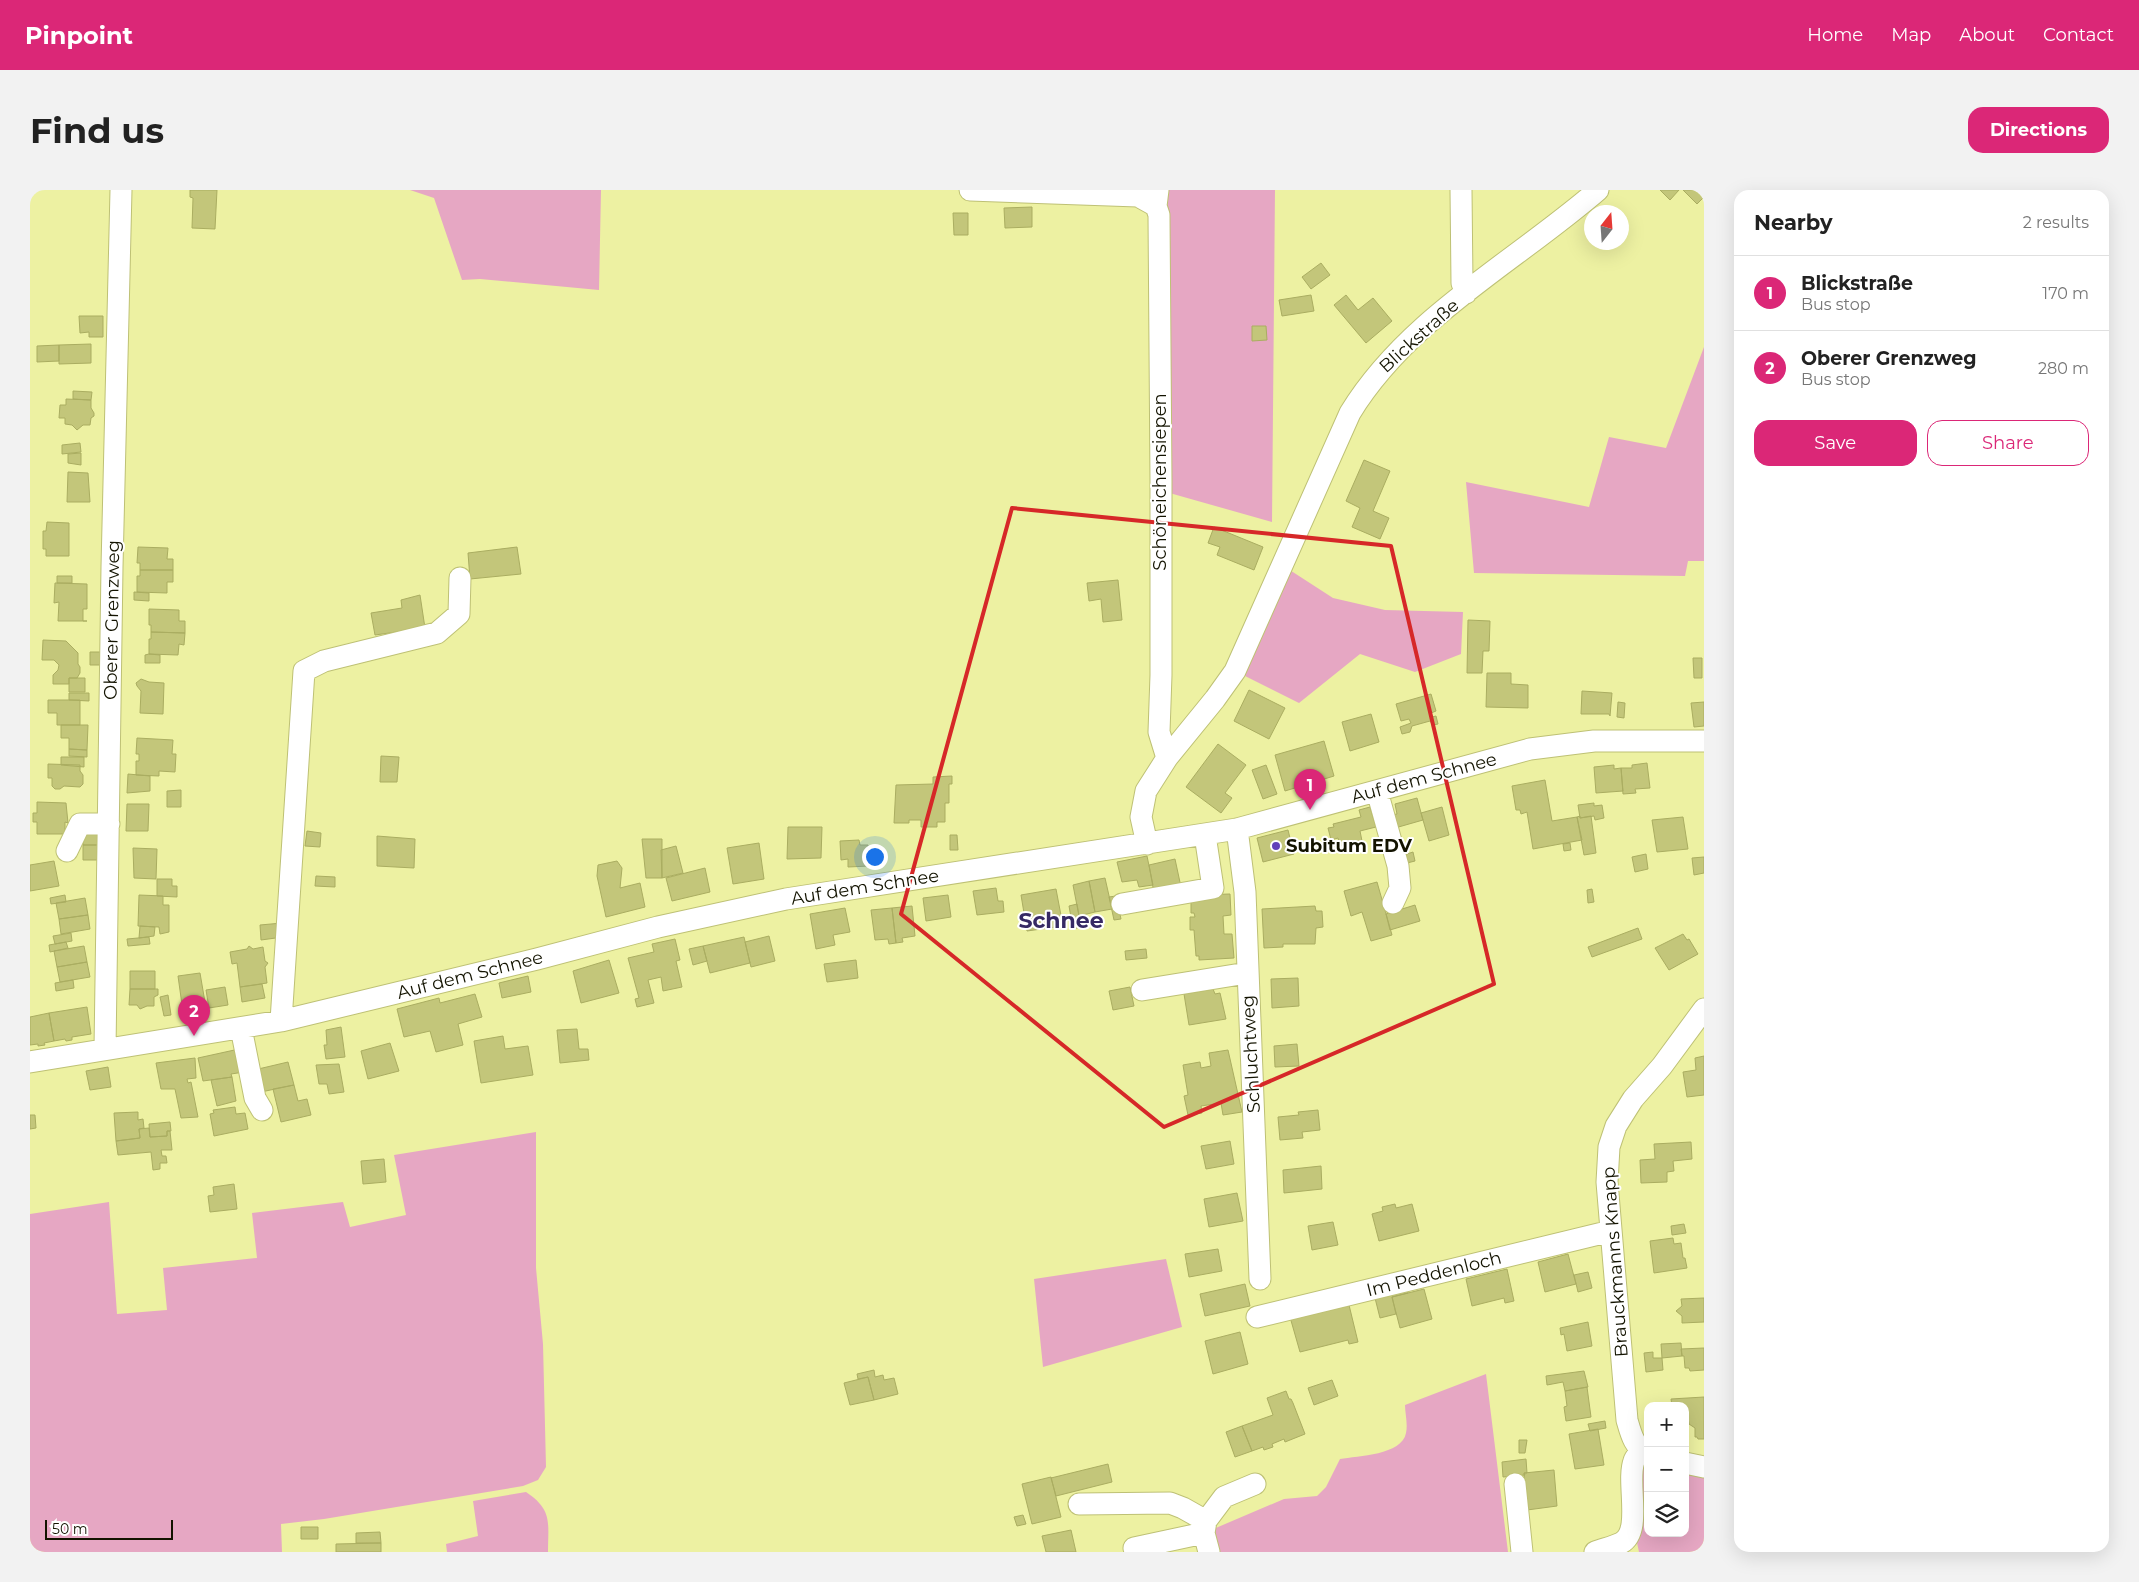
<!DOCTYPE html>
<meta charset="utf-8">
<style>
:root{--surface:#fff;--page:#f2f2f2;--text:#222;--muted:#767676;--line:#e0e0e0;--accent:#db2777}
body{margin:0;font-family:Montserrat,sans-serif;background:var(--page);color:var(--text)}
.controls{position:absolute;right:15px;bottom:15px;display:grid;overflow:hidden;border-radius:10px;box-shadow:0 5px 20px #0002}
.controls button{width:45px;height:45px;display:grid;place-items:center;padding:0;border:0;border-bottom:1px solid var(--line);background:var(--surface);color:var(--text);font:25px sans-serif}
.compass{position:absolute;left:1554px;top:15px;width:45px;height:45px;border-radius:50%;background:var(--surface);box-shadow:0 5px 20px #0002;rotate:17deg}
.scale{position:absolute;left:15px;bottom:12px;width:128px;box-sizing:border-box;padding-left:5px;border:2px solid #131300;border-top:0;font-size:14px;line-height:18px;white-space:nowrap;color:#131300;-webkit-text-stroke:4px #fff;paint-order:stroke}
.you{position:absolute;left:844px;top:666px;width:18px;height:18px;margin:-12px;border:4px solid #fff;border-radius:50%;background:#1a73e8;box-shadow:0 0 0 8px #1a73e833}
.badge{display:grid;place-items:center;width:32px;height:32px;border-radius:50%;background:var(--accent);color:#fff;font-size:16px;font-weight:700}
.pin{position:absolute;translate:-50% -41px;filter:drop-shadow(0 1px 2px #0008)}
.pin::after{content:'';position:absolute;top:26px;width:18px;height:15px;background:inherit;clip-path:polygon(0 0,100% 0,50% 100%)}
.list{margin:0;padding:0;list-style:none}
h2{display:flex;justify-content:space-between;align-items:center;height:65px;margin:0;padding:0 20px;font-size:21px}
h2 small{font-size:16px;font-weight:400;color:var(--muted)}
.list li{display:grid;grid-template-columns:32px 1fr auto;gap:15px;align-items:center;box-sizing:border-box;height:75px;padding:0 20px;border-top:1px solid var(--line)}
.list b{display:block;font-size:19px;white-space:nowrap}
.list p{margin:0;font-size:16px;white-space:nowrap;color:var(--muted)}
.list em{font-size:16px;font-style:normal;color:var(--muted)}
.actions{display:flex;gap:10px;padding:15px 20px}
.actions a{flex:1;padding:11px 0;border:1px solid var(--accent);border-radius:15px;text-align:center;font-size:18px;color:var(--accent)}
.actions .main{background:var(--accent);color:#fff}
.icon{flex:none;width:28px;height:28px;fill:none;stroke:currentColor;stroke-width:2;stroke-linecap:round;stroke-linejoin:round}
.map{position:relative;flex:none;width:1674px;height:1362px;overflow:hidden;border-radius:15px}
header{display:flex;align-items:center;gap:30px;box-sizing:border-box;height:70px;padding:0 25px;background:var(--accent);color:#fff}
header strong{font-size:24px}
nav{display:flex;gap:28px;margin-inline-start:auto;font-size:18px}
.intro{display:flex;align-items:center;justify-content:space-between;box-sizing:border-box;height:120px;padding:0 30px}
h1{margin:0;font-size:35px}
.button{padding:12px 22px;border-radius:15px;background:var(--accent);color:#fff;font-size:18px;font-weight:700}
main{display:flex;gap:30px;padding:0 30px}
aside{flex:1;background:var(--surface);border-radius:15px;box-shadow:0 5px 20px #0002}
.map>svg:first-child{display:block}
</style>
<header>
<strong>Pinpoint</strong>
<nav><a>Home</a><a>Map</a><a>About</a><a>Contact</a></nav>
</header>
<div class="intro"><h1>Find us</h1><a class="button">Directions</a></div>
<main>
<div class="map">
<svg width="1674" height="1362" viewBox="0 0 1674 1362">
<rect width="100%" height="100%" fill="#edf1a2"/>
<path fill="#e6a7c3" d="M380,0H571L569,100L450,89L432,90L404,8Z
M1135,0H1245L1242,332L1136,302Z
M1674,157V371H1658L1655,386L1444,383L1436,292L1559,317L1579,247L1636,258Z
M1252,375L1303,408L1355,420L1433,422L1431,464L1385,482L1330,464L1269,513L1205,481Z
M506,942V1078L513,1154L516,1277L508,1290L493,1296L294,1329L251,1334L252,1362H0V1024L79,1012L87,1124L137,1120L133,1078L227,1068L222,1023L313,1012L320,1037L376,1025L364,965Z
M1136,1069L1152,1137L1013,1177L1004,1089Z
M1456,1184L1478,1362H1179L1174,1343L1254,1309L1287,1306L1296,1297L1310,1269C1328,1266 1372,1265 1376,1243C1378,1234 1375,1223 1375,1215Z
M1611,1261L1618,1265V1343H1655V1273L1674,1277V1362H1609L1603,1334Z
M496,1302C523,1320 518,1333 518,1362H417L416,1354L448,1346L443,1311Z"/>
<path fill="#c3c67a" stroke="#aaad61" d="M160,0H187L185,39L162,38L163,8L160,7Z
M1630,0H1649L1640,10Z
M1653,0H1674V7L1667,14Z
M1002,17V37L975,38L974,18Z
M923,23H938V45H924Z
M1291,73L1300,85L1281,99L1272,87Z
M1281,105L1284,121L1252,126L1249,110Z
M1316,105L1328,120L1343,108L1362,131L1336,153L1304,115Z
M49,126H73V147H59V142L50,143Z
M1222,136H1236L1237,150L1222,151Z
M61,154V173L29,174V155Z
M29,155V171L7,172V156Z
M43,201L62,202L61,210L43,209Z
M36,209L61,210V218L64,223V226L61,228L60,235H53L47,240L42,235L35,234V228H29L30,215H36Z
M50,253L51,262L32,264V255Z
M51,263V275L38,273V264Z
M1334,270L1360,281L1343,321L1359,328L1350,349L1322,337L1330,318L1316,311Z
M38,282L58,283L60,312H37Z
M17,332L39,333V366H16V359H13V341H16Z
M1184,337L1233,357L1224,380L1187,365L1190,357L1178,353Z
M108,357L138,358L137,369H143V380H110V373H107Z
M487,357L491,384L440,389L438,363Z
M110,380H143V392H137V403L107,402V386H110Z
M27,386H42V393H27Z
M1088,390L1092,430L1073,432L1071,409L1059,411L1057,393Z
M25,393L57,394V419H53V431H57H28L29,412L24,413Z
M104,402L119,403V411L104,410Z
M390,405L395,438L345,445L341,423L372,418L371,410Z
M119,419L149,420V431H155V443L121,442V435H119Z
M1438,430L1460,431L1459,461H1453L1452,483H1437Z
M121,442L155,443L154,455L149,454L148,465L119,464V449H121Z
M13,450L36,451L48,463V474L50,477V483L47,488H39V494H23V485L28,480L29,475L24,470H12Z
M60,462H72L71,475H60Z
M119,464L130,465V473H115V465Z
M1663,468H1672V488H1664Z
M1457,483H1481V494L1498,495V518L1456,517Z
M39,488H55V502H39Z
M111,489L119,492L134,493L133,524L110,523L111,501L107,496L106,493Z
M1219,500L1255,518L1239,549L1204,531Z
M1552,501L1582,503L1580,526L1579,524H1551Z
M39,503H59V511L39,510Z
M1401,504L1406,521L1401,523L1402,527L1406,526L1408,534L1403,535L1400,531L1382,536L1380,542L1372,544L1370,537L1381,533L1379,529L1371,531L1366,514Z
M18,510H50V535H27V523H18Z
M1588,512L1595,513L1594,528L1587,527Z
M1674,512V536L1664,537L1661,513Z
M1341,524L1349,552L1320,561L1312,532Z
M31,535H58L57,560L39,559V548H31Z
M107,548L143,550L142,564H146L145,582L129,581V586L106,585V571H109V564H106Z
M1294,551L1304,586L1255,601L1245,565Z
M1188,554L1216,575L1195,603L1202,608L1191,623L1156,597Z
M39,559L57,560V567L39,566Z
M351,566L369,567L367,592H350Z
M31,567H54V577L31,575Z
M1617,573L1620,598L1605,599L1606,603L1593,604L1591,578H1602V575Z
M18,574L50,575V581L53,585V594L50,597L34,596L30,599H25L22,596V588H18Z
M1236,575L1247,604L1233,609L1222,580Z
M1584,575V579L1591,578L1593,601L1566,603L1564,577Z
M98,584L120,586V601L97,603Z
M922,586V594H919V613H915V632H907V637H891V630H879V633H864L866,595L903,594V587Z
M1515,590L1522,631L1547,627L1552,650L1503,659L1497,622L1491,624L1490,620H1486L1482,596Z
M151,600V617H137V601Z
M1387,608L1393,630L1365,638L1362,625L1367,624L1365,614Z
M7,612L36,613L38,633L35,632V644H7V632H3V623H7Z
M1564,613V616L1572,615L1574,628L1565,630L1564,626L1550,628L1548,615Z
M97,614H119L118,641H96Z
M1340,617L1346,637L1330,641L1332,651L1310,656L1308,648L1301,650L1298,638L1304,637L1303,634L1331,627L1329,620Z
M1412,617L1419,645L1399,651L1391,623Z
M1550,626V628L1561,626L1566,663L1554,665L1547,627Z
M1653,627L1658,659L1627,662L1622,630Z
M758,637H792L791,668L757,669Z
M1258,640L1264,664L1233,672L1227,648Z
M277,641L291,643L290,657L275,656Z
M54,642H68V655H53Z
M920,645H927L928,660H920Z
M347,646L385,649L384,678L347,676Z
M612,649H632V688H616Z
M829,650L830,655H838L839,676L818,677V669L811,670L810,651Z
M729,653L734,689L703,694L697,658Z
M1540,653L1541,660L1534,661L1533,654Z
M53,655H68V670H53Z
M646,656L653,683L632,688L631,660Z
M103,658L127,659L126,689L104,688Z
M1383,662L1385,671L1377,673L1374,665Z
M1616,664L1618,679L1605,682L1602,667Z
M1117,666L1123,695L1109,697L1107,690L1092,692L1087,672Z
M1674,667V683L1664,685L1662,668Z
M1145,669L1151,697L1124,703L1119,675Z
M24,671L29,696L0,701V675Z
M587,671L592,678L590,698L610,693L615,717L576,727L567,686L568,675Z
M675,678L680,702L642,711L636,688Z
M286,686L305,687V697L285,696Z
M1075,688L1082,719L1065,722L1059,691Z
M127,689H142V696H147V707L127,706Z
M1059,691L1065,722L1049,726L1043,695Z
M1347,692L1362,745L1341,751L1332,722L1321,726L1314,701Z
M966,698L968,711H973L974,722L947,725L943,701Z
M1026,699L1033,736L997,741L991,705Z
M1562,699L1564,712L1558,713L1557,700Z
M1200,704L1201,725L1193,726L1194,744H1202L1204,768L1169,770V766H1166L1164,740H1160V727H1165L1164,723H1161V709L1167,705Z
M35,705L36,712L21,714L20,708Z
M109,705L133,706V715H139V742L130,744L129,737L108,736Z
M918,705L921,727L896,731L893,708Z
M1086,706L1091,729L1084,730L1079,707Z
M55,708L58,725L29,729L26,713Z
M1047,714L1051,737L1043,739L1039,716Z
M1385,715L1390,731L1360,740L1356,724Z
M882,716L885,746L872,748L873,752L866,753L862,718Z
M1285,716L1286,721H1292L1293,737L1286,738L1285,754H1253V757L1234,758L1232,719Z
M815,718L820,742L803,745L805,755L786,759L780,724Z
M862,718L866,753L859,754L858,749L845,750L841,720Z
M58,725L60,739L31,744L29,729Z
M252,733L253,747L231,750L230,735Z
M110,736L125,737L124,746L109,748Z
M1608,738L1612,749L1562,767L1558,757Z
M41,743L42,751L25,754L23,746Z
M1653,744L1657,750L1659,749L1668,764L1639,780L1625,758Z
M739,746L745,771L721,777L715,752Z
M119,747L120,754L98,756L97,749Z
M714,747L720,773L680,783L673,756Z
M645,749L650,770L646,771L652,797L633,801L631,787L618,790L624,813L607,817L605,809L609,808L598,768L624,762L622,754Z
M36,752L38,758L20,762L19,755Z
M54,756L57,772L27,777L24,761Z
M219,756L223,759L233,757L235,771L238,773L235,777L237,793L210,797L207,773L202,774L200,762L217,759Z
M673,756L677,771L663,775L659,759Z
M1116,759L1117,768L1096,770L1095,761Z
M579,770L589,803L551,813L543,781Z
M826,770L828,788L797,792L794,774Z
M57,772L60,787L30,792L27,777Z
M100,781H125V799H100Z
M170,783L176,818L153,822L148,786Z
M498,786L501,802L472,808L469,793Z
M1268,788L1269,816L1242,818L1241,789Z
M43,790L44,798L26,801L25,793Z
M232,794L235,808L212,812L210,797Z
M195,797L198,815L179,818L176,800Z
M1100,797L1104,816L1083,820L1079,801Z
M100,799H128V805L124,807V816H117L110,819L107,815H99Z
M1183,799L1185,804L1190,803L1196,829L1159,835L1154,804Z
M445,804L452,827L428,834L433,855L406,862L400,841L374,847L367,819L409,808L410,813Z
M138,805L141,825L134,826L130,807Z
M57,817L61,844L42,847V850L36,851L35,849L24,851L19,823Z
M19,823L24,851L14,853L15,855L8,856V854L0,855V827Z
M311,837L315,867L296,869L294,855H297L296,840Z
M547,839L549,859H558L559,870L530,873L527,840Z
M473,846L475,859L498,856L503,885L451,893L444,851Z
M360,853L369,881L338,889L331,861Z
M1267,854L1269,876L1245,877L1244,856Z
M209,859L214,882L201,884L202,887L173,891L168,868Z
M1198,860L1212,922L1193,925L1191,913L1171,916L1172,923L1158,925L1154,906L1158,905L1153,875L1170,872L1171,878L1181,876L1179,863Z
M1674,866V905L1657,907L1653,882L1666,880L1665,868Z
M165,868L166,888L157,889L158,893L161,892L168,927L151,928L145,899H131L126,873Z
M258,872L264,895L231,902L224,880Z
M309,874L314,902L299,904L297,894H289L286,875Z
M78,877L81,897L60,900L56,881Z
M202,887L206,911L187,916L181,890Z
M264,895L268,911L277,909L281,925L251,932L243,899Z
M205,917L206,924L215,923L218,939L184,946L180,924L184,923L183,920Z
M1288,920L1290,940L1272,942L1273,948L1250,950L1248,927L1269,925L1268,922Z
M108,922V930L113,929L114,938L109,939L110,948L86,951L84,923Z
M0,925H5L6,938L0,939Z
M140,932L141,941H137V946L120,947L119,934Z
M119,938L120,947L137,946V941H140L142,960H131L132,966H136L137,973H130V979L123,980L121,962L88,965L86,951L110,948L109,939Z
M1200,951L1204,974L1176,979L1171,956Z
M1661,952L1662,969L1643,971L1644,981L1637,982V992L1611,993L1610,970L1625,969L1624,954Z
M354,969L356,992L333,994L331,971Z
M1291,976L1292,999L1254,1003L1253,980Z
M204,994L207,1019L180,1022L178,1006L184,1005L183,997Z
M1207,1003L1213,1031L1179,1037L1174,1009Z
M1365,1014L1366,1018L1382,1014L1389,1041L1349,1051L1342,1024L1353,1021L1352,1017Z
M1303,1032L1308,1055L1282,1060L1278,1036Z
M1654,1034L1656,1043L1642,1045L1641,1036Z
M1643,1048L1644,1054L1651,1053L1653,1068H1655L1657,1078L1624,1083L1620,1051Z
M1188,1059L1192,1081L1159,1087L1155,1064Z
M1538,1064L1546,1094L1515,1102L1508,1072Z
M1477,1079L1484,1111L1475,1113L1474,1108L1442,1116L1436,1089Z
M1558,1082L1562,1098L1548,1102L1544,1085Z
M1215,1094L1220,1116L1175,1126L1170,1104Z
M1376,1095L1378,1103L1362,1107L1366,1124L1350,1128L1344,1104Z
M1394,1099L1402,1129L1370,1138L1362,1107Z
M1674,1108V1132L1652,1133V1126L1646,1121L1652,1116L1651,1109Z
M1319,1115L1328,1152L1319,1154L1318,1150L1270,1162L1260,1127Z
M1558,1132L1562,1156L1537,1161L1534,1144L1531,1145L1530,1138Z
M1210,1142L1218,1174L1183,1184L1175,1151Z
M1651,1153L1652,1166L1632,1168L1631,1154Z
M1674,1158V1180L1660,1181L1659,1178H1655L1654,1166H1652L1651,1159Z
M1623,1162V1168H1632L1633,1180L1616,1182L1614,1163Z
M844,1180L845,1187L853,1185L854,1190L864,1188L868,1204L844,1210L838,1187L828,1189L827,1184Z
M1554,1181L1558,1197L1535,1201L1533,1192L1517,1195L1516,1186Z
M838,1187L844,1210L820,1215L814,1193Z
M1302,1190L1308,1206L1284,1215L1278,1198Z
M1557,1197L1561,1227L1536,1231L1534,1217L1537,1216L1535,1201Z
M1256,1201L1259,1209H1261L1263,1213L1275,1244L1255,1252L1254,1249L1242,1254L1243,1257L1234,1260L1233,1257L1222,1261L1212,1236L1243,1225L1237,1208Z
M1674,1207V1249H1668L1667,1247H1665V1238L1659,1234L1658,1227H1655V1216H1642L1641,1209Z
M1575,1231L1576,1238L1560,1241L1558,1234Z
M1212,1236L1222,1261L1205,1267L1196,1242Z
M1568,1239L1574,1275L1545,1279L1539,1244Z
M1489,1250H1497L1495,1263H1489Z
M1496,1269L1497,1283H1494L1495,1285L1473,1287L1472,1272Z
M1078,1274L1082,1292L1026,1306L1021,1288Z
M1524,1280L1527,1316L1497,1320L1494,1283Z
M1021,1287L1031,1327L1002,1334L992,1294Z
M993,1325L996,1334L987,1336L984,1327Z
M271,1337H288V1349H271Z
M1041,1340L1046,1362H1016L1012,1346Z
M350,1342L351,1353H326V1343Z
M351,1353V1362H306V1354Z"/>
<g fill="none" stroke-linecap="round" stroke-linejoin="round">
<defs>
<path id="minor" d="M940,0L1108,6L1126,16
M1128,0L1126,16L1129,25L1131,291V485L1129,542L1137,568
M1431,0L1432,93L1436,103
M1347,601L1368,676L1370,698L1363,713
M1207,639L1215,702L1230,1089
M1117,654L1111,627L1116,601L1137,568L1185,509L1205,481L1320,223C1378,128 1485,72 1568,0
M37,661L50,634H79
M1092,714L1183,698L1175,645
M1112,800L1217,783
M251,831L274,481L294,471L407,443L429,424L430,388
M211,838L225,908L232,920
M75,859L82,377L91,0
M0,872L251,831L507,769L628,737L756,709L1207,639L1500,559L1564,551H1674
M1227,1127L1581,1041
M1618,1265C1604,1257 1601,1244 1597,1230L1577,992L1579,957L1586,936L1603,909L1632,876L1674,819
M1655,1273L1674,1277
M1485,1294L1492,1362
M1049,1314L1140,1313L1153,1318L1176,1331
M1104,1358L1174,1343
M1179,1362L1174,1343L1176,1331L1194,1307L1225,1294
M1565,1362C1573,1359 1583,1357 1591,1353C1613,1342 1596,1292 1604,1271C1605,1267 1609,1264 1611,1261"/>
</defs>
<use href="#minor" stroke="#bec175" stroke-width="23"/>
<use href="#minor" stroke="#fff" stroke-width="21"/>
</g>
<path fill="none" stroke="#d62828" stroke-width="4" stroke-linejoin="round" d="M982,318L1361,356L1464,794L1134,937L871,724Z"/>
<circle fill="#6241ba" stroke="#fff" stroke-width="2" cx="1246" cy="656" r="5"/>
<g text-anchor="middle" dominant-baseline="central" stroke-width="4" stroke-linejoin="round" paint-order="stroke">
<g font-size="18" fill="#131300" stroke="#fff">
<text transform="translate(1389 146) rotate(-42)">Blickstraße</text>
<text transform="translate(1130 292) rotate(-90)">Schöneichensiepen</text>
<text transform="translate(82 430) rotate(-89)">Oberer Grenzweg</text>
<text transform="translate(1394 588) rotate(-15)">Auf dem Schnee</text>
<text transform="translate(835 697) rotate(-9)">Auf dem Schnee</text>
<text transform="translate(440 785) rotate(-14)">Auf dem Schnee</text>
<text transform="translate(1221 864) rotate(-93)">Schluchtweg</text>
<text transform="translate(1585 1072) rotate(-94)">Brauckmanns Knapp</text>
<text transform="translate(1404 1084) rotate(-14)">Im Peddenloch</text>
</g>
<g font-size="18" font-weight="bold" fill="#131300" stroke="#fff" text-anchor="start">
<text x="1256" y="656">Subitum EDV</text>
</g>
<g font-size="22" font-weight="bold" fill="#362964" stroke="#fff">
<text x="1031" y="730">Schnee</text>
</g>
</g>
</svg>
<div class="controls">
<button>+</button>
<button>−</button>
<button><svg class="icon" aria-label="layers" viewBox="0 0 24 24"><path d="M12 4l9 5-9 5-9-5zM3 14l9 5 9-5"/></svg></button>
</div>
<svg class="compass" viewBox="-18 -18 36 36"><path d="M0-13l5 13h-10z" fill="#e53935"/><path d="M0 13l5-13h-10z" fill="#767676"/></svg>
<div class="scale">50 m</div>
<div class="you"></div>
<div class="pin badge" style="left:1280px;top:620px">1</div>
<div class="pin badge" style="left:164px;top:846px">2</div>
</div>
<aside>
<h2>Nearby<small>2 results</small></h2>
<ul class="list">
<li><span class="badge">1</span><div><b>Blickstraße</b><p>Bus stop</p></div><em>170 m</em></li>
<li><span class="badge">2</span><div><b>Oberer Grenzweg</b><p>Bus stop</p></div><em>280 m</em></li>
</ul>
<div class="actions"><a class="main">Save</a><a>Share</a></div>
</aside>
</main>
